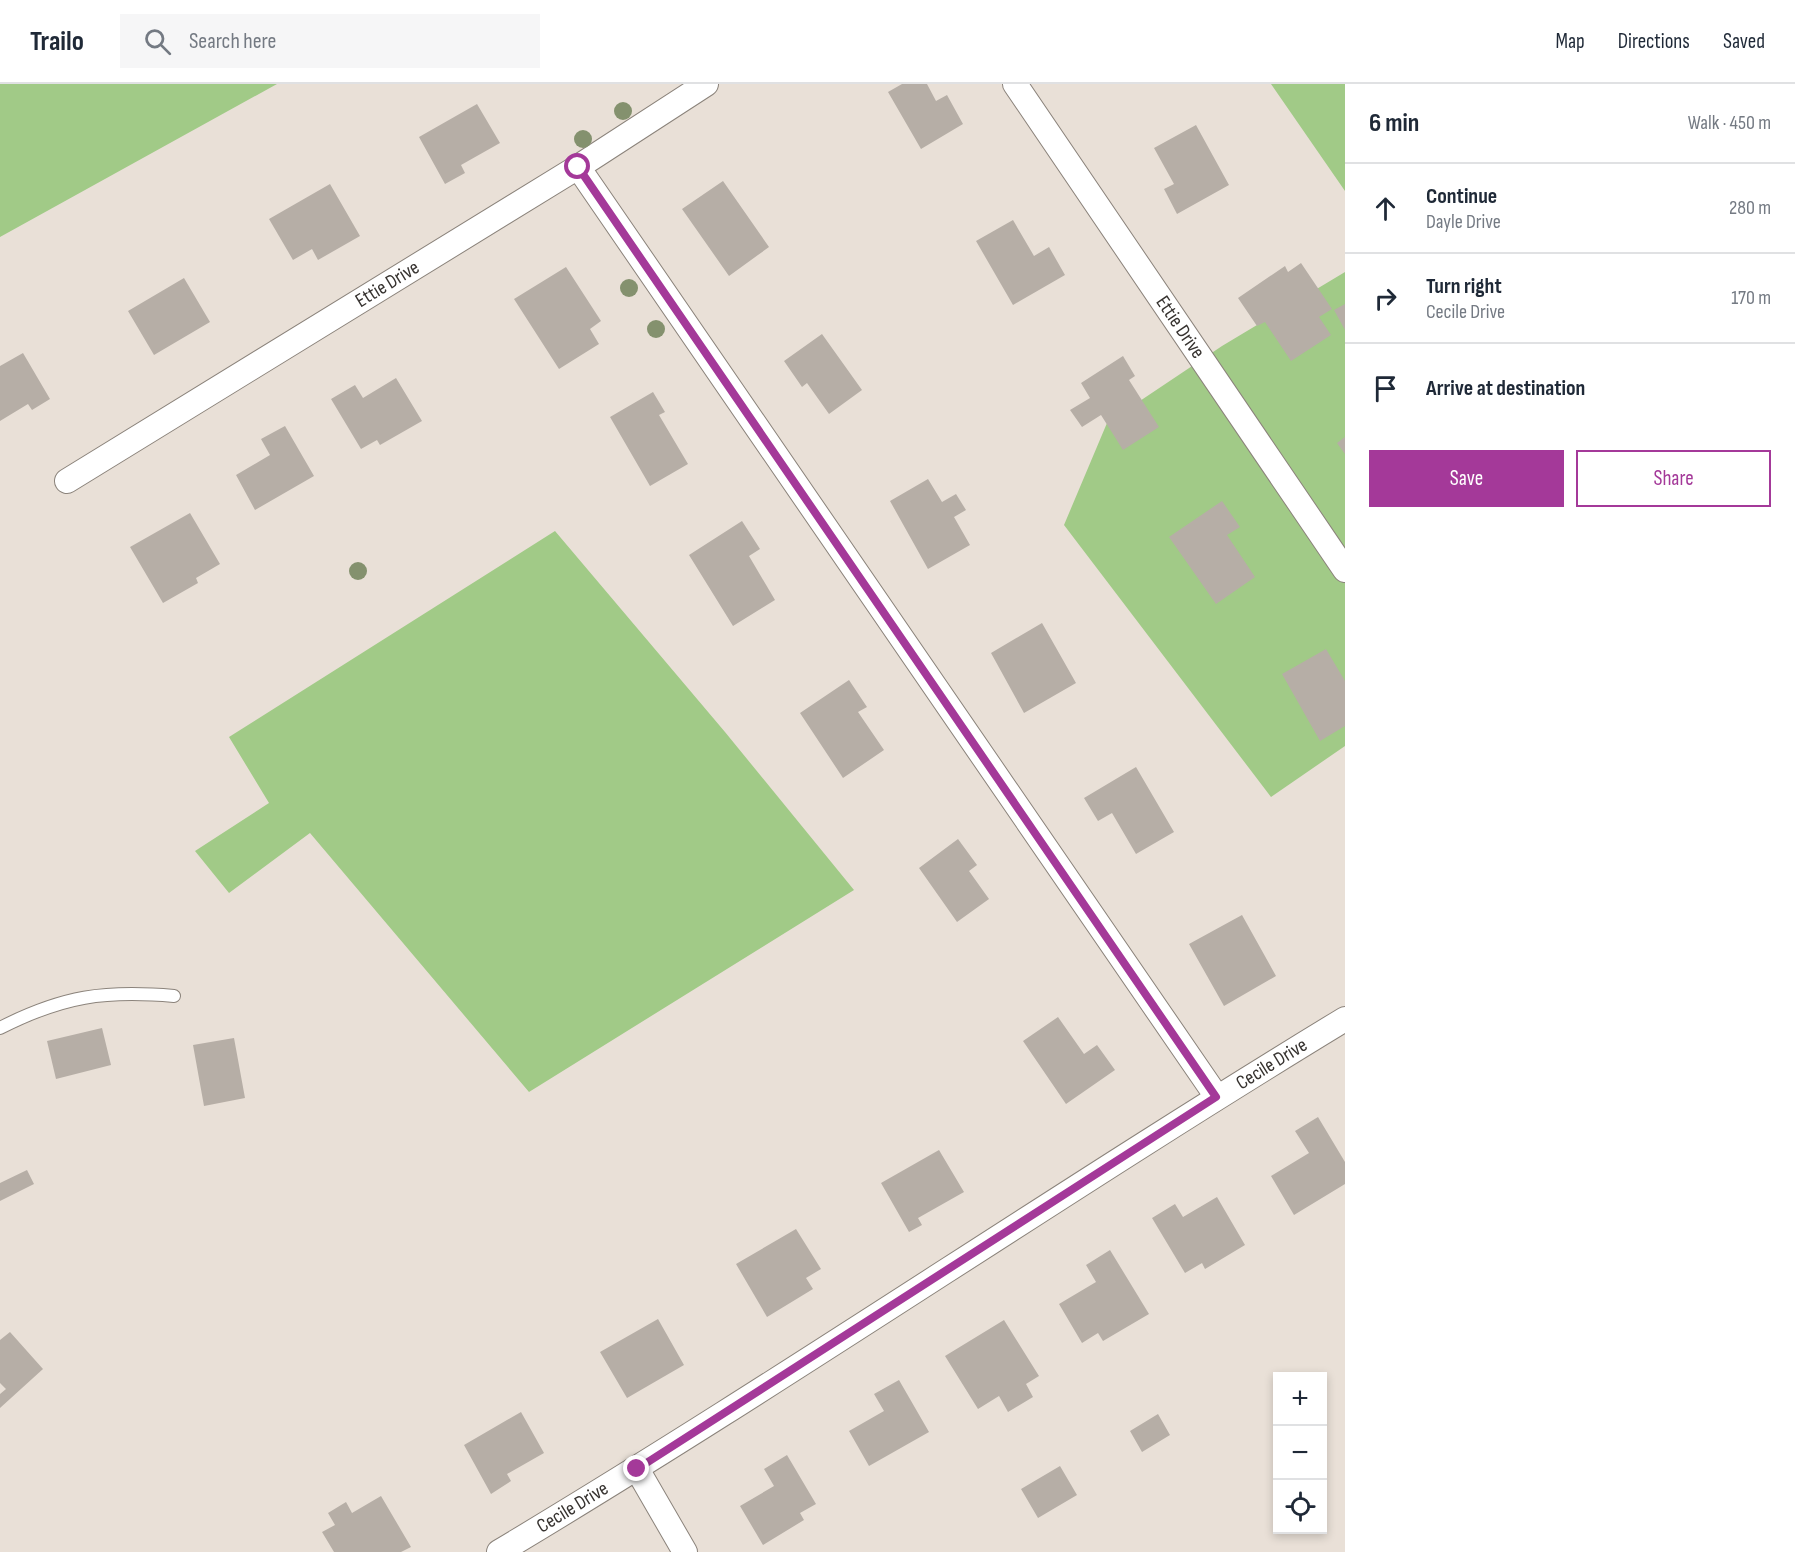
<!DOCTYPE html>
<meta charset="utf-8">
<style>
:root{--surface:#fff;--page:#f6f6f7;--text:#1f2937;--muted:#747a83;--line:#e0e1e3;--accent:#a43999}
body{margin:0;font-family:"Sofia Sans Condensed",sans-serif;background:var(--page);color:var(--text)}
.controls{position:absolute;right:18px;bottom:18px;display:grid;overflow:hidden;border-radius:0px;box-shadow:0 3px 9px #0003}
.controls button{width:54px;height:54px;display:grid;place-items:center;padding:0;border:0;border-bottom:2px solid var(--line);background:var(--surface);color:var(--text);font:30px sans-serif}
.stop{position:absolute;width:18px;height:18px;margin:-14px;border:4px solid #a43999;border-radius:50%;background:#fff}
.stop.end{background:#a43999;border-color:#fff;box-shadow:0 2px 6px #0008}
.list{margin:0;padding:0;list-style:none}
h2{display:flex;justify-content:space-between;align-items:center;height:78px;margin:0;padding:0 24px;font-size:26px}
h2 small{font-size:20px;font-weight:400;color:var(--muted)}
.list li{display:grid;grid-template-columns:39px 1fr auto;gap:18px;align-items:center;box-sizing:border-box;height:90px;padding:0 24px;border-top:2px solid var(--line)}
.list b{display:block;font-size:22px;white-space:nowrap}
.list p{margin:0;font-size:20px;white-space:nowrap;color:var(--muted)}
.list em{font-size:20px;font-style:normal;color:var(--muted)}
.actions{display:flex;gap:12px;padding:18px 24px}
.actions a{flex:1;padding:14px 0;border:2px solid var(--accent);border-radius:0px;text-align:center;font-size:21px;color:var(--accent)}
.actions .main{background:var(--accent);color:#fff}
.icon{flex:none;width:33px;height:33px;fill:none;stroke:currentColor;stroke-width:2;stroke-linecap:round;stroke-linejoin:round}
.map{position:relative;flex:none;width:1345px;height:1468px;overflow:hidden}
header{display:flex;align-items:center;gap:36px;box-sizing:border-box;height:84px;padding:0 30px;background:var(--surface);border-bottom:2px solid var(--line)}
header strong{font-size:28px}
nav{display:flex;gap:33px;margin-inline-start:auto;font-size:21px}
.search{width:420px;height:54px;background:var(--page);display:flex;align-items:center;gap:15px;box-sizing:border-box;padding:0 21px;border-radius:0px;color:var(--muted);font-size:22px}
main{display:flex}
aside{flex:1;background:var(--surface)}
.map>svg:first-child{display:block}
</style>
<header>
<strong>Trailo</strong>
<div class="search"><svg class="icon" aria-label="search" viewBox="0 0 24 24"><circle cx="10" cy="10" r="6"/><path d="M15 15l6 6"/></svg>Search here</div>
<nav><a>Map</a><a>Directions</a><a>Saved</a></nav>
</header>
<main>
<div class="map">
<svg width="1345" height="1468" viewBox="0 0 1345 1468">
<rect width="100%" height="100%" fill="#e9e0d7"/>
<path fill="#a1ca87" d="M0,0H277L0,153Z
M1271,0H1345V107Z
M1345,188V662L1271,713L1064,441L1107,339L1222,262Z
M555,447L725,648L854,806L529,1008L310,749L229,809L195,767L269,719L229,653Z"/>
<path fill="#b6aea6" d="M902,0H927L936,17L947,11L963,40L921,65L888,8Z
M477,20L500,59L461,81L465,89L445,100L419,53Z
M1196,41L1229,101L1177,130L1164,105L1174,100L1154,64Z
M723,97L769,163L729,192L682,125Z
M330,100L360,152L318,176L312,165L293,176L269,135Z
M1013,136L1034,172L1049,163L1065,191L1013,221L976,157Z
M1301,179L1332,225L1319,233L1331,251L1291,277L1265,238L1257,242L1238,214L1285,182L1288,188Z
M566,183L601,237L590,245L599,260L559,285L514,215Z
M184,194L210,238L154,271L128,227Z
M1345,220V246L1334,226Z
M822,250L862,306L829,330L807,299L802,303L784,277Z
M23,269L50,315L32,326L28,320L0,337V282Z
M1123,272L1135,292L1129,296L1159,343L1123,366L1101,331L1082,343L1070,326L1090,314L1081,299Z
M396,294L422,337L380,361L377,356L361,365L331,315L355,301L363,314Z
M653,308L665,328L659,331L688,380L650,402L610,333Z
M285,342L314,392L255,426L236,391L270,371L261,355Z
M1345,353V370L1337,359Z
M928,395L942,418L956,410L966,426L954,433L970,461L928,485L890,417Z
M1222,417L1240,443L1227,451L1255,493L1216,520L1169,453Z
M190,429L220,480L196,494L198,499L163,519L130,463Z
M742,437L760,465L749,472L775,516L733,542L689,471Z
M1042,539L1076,599L1024,629L991,569Z
M1326,565L1345,597V642L1320,657L1282,590Z
M849,596L867,623L858,628L884,666L843,694L800,629Z
M1136,683L1174,748L1136,770L1112,729L1098,737L1084,714Z
M958,755L977,781L969,787L989,815L957,838L919,784Z
M1242,831L1276,892L1224,922L1189,860Z
M1058,933L1084,970L1097,961L1115,986L1066,1020L1023,957Z
M102,944L111,981L56,995L47,957Z
M234,954L245,1014L204,1022L193,961Z
M1318,1033L1345,1078V1100L1294,1131L1271,1092L1309,1069L1295,1047Z
M939,1066L964,1108L918,1134L922,1141L909,1148L881,1099Z
M27,1086L34,1100L0,1117V1099Z
M1217,1113L1245,1161L1205,1185L1202,1179L1185,1189L1152,1134L1175,1120L1183,1133Z
M796,1145L821,1185L806,1194L813,1205L767,1233L736,1180Z
M1110,1166L1149,1230L1103,1257L1098,1249L1082,1259L1059,1220L1096,1198L1086,1181Z
M658,1235L684,1281L627,1314L600,1268Z
M1004,1236L1039,1292L1026,1300L1033,1313L1008,1328L999,1312L978,1325L945,1272Z
M10,1248L43,1285L0,1324V1310L6,1305L0,1299V1256Z
M899,1296L929,1348L869,1382L849,1347L884,1327L874,1310Z
M521,1328L544,1369L507,1390L511,1397L491,1410L464,1361Z
M1158,1330L1170,1351L1142,1368L1130,1347Z
M787,1371L816,1420L800,1429L804,1436L763,1461L740,1422L774,1402L764,1385Z
M1060,1382L1077,1411L1038,1434L1021,1405Z
M381,1412L411,1463L401,1468H334L322,1448L335,1441L328,1429L346,1418L352,1429Z"/>
<g fill="none" stroke-linecap="round" stroke-linejoin="round">
<defs>
<path id="service" d="M0,944C63,912 104,906 174,912"/>
<g id="minor">
<path id="s1" d="M1015,0L1345,486"/>
<path d="M578,83L1217,1013"/>
<path id="s2" d="M67,397L578,83L706,0"/>
<path d="M637,1385L685,1468"/>
<path id="s3" d="M499,1468C785,1297 1060,1108 1345,935"/>
</g>
</defs>
<use href="#service" stroke="#8b837b" stroke-width="14"/>
<use href="#minor" stroke="#8b837b" stroke-width="26"/>
<use href="#service" stroke="#fff" stroke-width="12"/>
<use href="#minor" stroke="#fff" stroke-width="24"/>
</g>
<g fill="#84916e">
<circle cx="623" cy="27" r="9"/>
<circle cx="583" cy="55" r="9"/>
<circle cx="629" cy="204" r="9"/>
<circle cx="656" cy="245" r="9"/>
<circle cx="358" cy="487" r="9"/>
</g>
<g fill="none" stroke-linecap="round" stroke-linejoin="round">
<path stroke="#a43999" stroke-width="8" d="M578,83L1216,1013L637,1385"/>
</g>
<g text-anchor="middle" dominant-baseline="central" stroke-width="5" stroke-linejoin="round" paint-order="stroke">
<g font-size="20" fill="#373330" stroke="#e9e0d7">
<text stroke="none"><textPath href="#s2" startOffset="376">Ettie Drive</textPath></text>
<text stroke="none"><textPath href="#s1" startOffset="294">Ettie Drive</textPath></text>
<text stroke="none"><textPath href="#s3" startOffset="914">Cecile Drive</textPath></text>
<text stroke="none"><textPath href="#s3" startOffset="86">Cecile Drive</textPath></text>
</g>
</g>
</svg>
<div class="controls">
<button>+</button>
<button>−</button>
<button><svg class="icon" aria-label="locate" viewBox="0 0 24 24"><circle cx="12" cy="12" r="6"/><path d="M12 2v4M12 18v4M2 12h4M18 12h4"/></svg></button>
</div>
<div class="stop" style="left:578px;top:83px"></div>
<div class="stop end" style="left:637px;top:1385px"></div>
</div>
<aside>
<h2>6 min<small>Walk · 450 m</small></h2>
<ul class="list">
<li><svg class="icon" aria-label="ahead" viewBox="0 0 24 24"><path d="M12 20V5M6 11l6-6 6 6"/></svg><div><b>Continue</b><p>Dayle Drive</p></div><em>280 m</em></li>
<li><svg class="icon" aria-label="right" viewBox="0 0 24 24"><path d="M7 20v-9h11M14 6l5 5-5 5"/></svg><div><b>Turn right</b><p>Cecile Drive</p></div><em>170 m</em></li>
<li><svg class="icon" aria-label="arrive" viewBox="0 0 24 24"><path d="M6 21V4h12l-3 4 3 4H6"/></svg><div><b>Arrive at destination</b></div></li>
</ul>
<div class="actions"><a class="main">Save</a><a>Share</a></div>
</aside>
</main>
